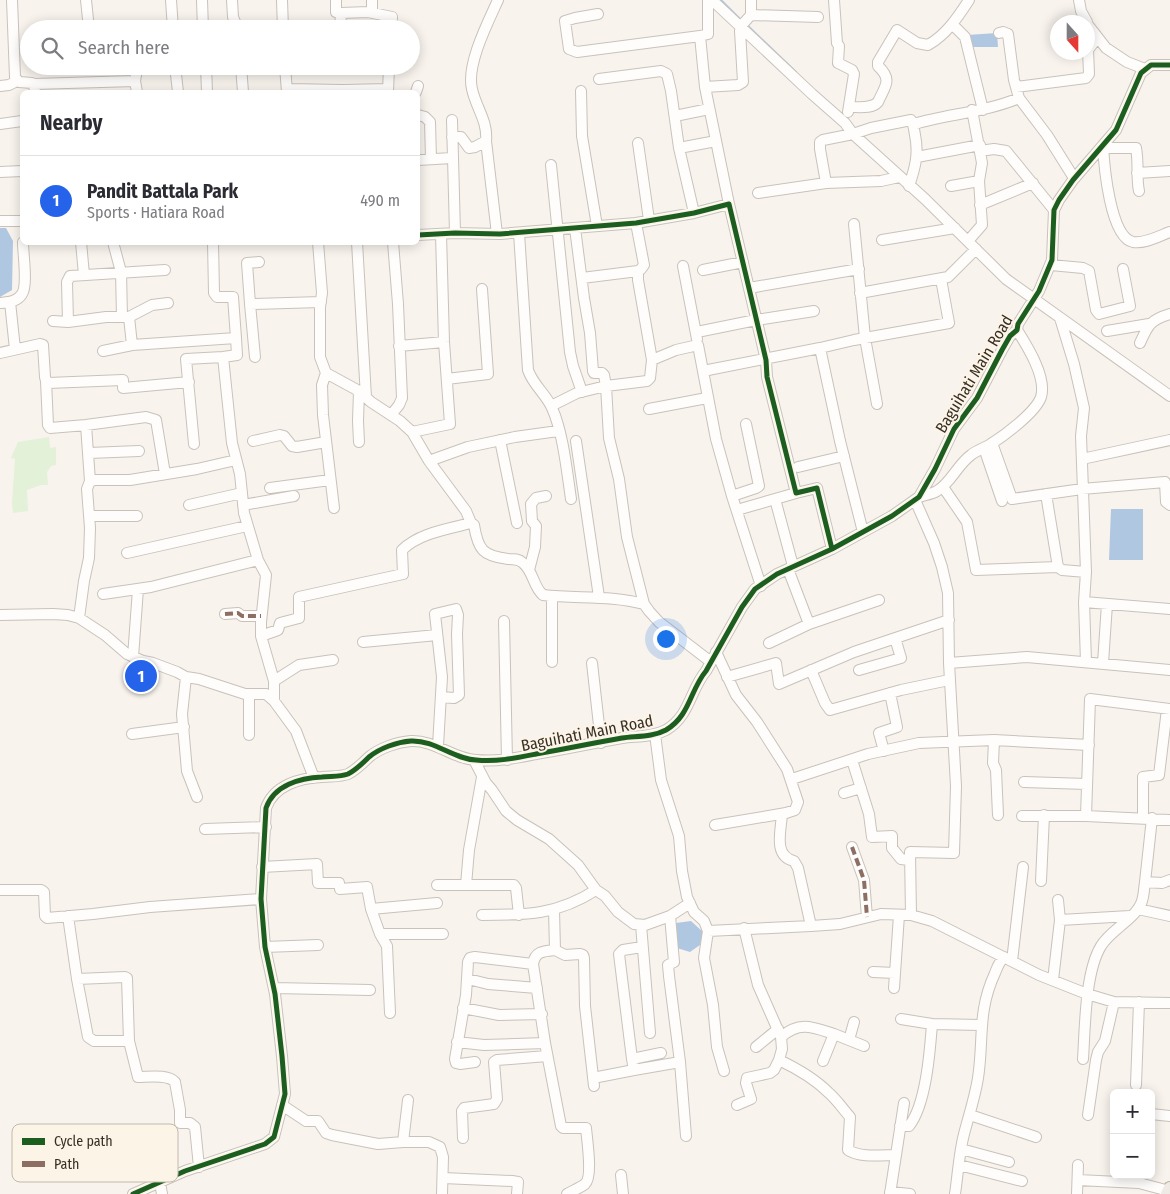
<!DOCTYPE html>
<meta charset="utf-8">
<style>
:root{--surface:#fff;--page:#f2f2f3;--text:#2b2b33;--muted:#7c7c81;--line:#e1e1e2;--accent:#2563eb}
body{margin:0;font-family:"Fira Sans Condensed",sans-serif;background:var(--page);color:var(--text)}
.controls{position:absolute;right:15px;bottom:15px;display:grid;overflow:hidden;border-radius:8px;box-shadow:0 2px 12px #0003}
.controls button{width:45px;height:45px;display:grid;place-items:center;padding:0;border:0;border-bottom:1px solid var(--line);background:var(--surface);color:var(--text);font:25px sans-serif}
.compass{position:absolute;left:1050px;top:15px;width:45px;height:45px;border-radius:50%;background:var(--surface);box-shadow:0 2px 12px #0003;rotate:159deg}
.you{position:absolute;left:665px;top:638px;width:18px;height:18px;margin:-12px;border:4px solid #fff;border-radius:50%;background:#1a73e8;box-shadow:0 0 0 8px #1a73e833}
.badge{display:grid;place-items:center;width:32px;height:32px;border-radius:50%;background:var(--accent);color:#fff;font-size:16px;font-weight:700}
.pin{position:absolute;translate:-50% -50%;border:2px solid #fff;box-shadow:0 1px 5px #0006}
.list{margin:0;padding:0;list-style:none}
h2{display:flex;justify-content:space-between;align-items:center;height:65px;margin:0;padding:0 20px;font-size:21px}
h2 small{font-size:16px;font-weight:400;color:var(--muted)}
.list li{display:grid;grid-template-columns:32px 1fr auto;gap:15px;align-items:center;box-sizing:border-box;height:90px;padding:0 20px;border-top:1px solid var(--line)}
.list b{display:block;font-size:19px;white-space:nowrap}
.list p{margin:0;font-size:16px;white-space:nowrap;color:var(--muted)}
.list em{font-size:16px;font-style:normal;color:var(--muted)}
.icon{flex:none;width:28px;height:28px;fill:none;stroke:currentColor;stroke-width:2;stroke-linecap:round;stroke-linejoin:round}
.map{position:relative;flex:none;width:1170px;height:1194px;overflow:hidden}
.search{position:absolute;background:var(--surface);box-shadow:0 2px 12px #0003;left:20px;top:20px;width:400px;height:55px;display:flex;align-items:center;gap:12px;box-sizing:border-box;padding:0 18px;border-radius:28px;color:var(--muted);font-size:19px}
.panel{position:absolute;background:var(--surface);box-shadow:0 2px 12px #0003;left:20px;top:90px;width:400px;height:155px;border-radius:8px}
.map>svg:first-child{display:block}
</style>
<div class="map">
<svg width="1170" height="1194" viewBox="0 0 1170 1194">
<rect width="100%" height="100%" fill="#f8f3ed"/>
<path fill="#e2f1d8" d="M49,437L50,448L56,447V465L51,466L47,472L48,485H41L27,490L28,511L13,513L12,503L15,459L11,458L18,442Z"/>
<path fill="#b0c7e2" d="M997,33L998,47H968L967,35Z
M0,228H6L13,241L12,290L0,297Z
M1111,509H1143V560H1109Z
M691,921L703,932L700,945L690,952L677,948L676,923Z"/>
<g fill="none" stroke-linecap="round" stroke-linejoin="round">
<path stroke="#b0c7e2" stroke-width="2" d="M721,0L741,20
M747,25L796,72"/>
<defs>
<path id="minor" d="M12,0L15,77L19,82L32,83L34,84L35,92
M86,0L89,29
M171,0L173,29
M202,0L203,29
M232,0L233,17L238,29
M282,0L283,29
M336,0V12L341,13L340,29
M372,0V13
M708,0V34L700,36L705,87L738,85L743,82L740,31L741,26L751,15L818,17
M712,0L812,94L845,123L853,134L925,199L1006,279L1170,396
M751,0V15
M834,0L837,43L839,46L838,63L852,70L854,74L848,112
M1079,0L1081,11L1087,22
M341,13L368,12L392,17L391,29
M598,14L575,18L565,21L569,49L577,52L700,36
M952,24L965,37L983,110
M1088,25L1106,48L1127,62L1145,69
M999,33L1003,32L1008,34L1014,80L1019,98L1047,135L1074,178
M175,66L178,92
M206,66L207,92
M241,66L243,92
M285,66L287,92
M599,79L661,71L667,74L671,91L679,148L694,213
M34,84L135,81
M0,86L9,85L17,81
M705,87L729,204
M1016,87L1086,78L1089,74L1088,50L1097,38
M288,89L343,90L388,89
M581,91L582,136L597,226
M137,92L135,81L137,69L176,66
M388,92L389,66
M416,92L418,86
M850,107C859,107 872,109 878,102C885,86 893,80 878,66V62L897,30L917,43L928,45C946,35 958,17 969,0
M418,115L425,117L430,122L431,159
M675,116L709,109
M452,120L455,233
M0,124L22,121
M914,124C948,114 986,112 1019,98
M452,137H461L469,148L475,147L486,141
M638,143L649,220
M679,148L716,141
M980,151L994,149L1006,151L1054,210
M917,157L980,145
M418,160L452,158
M551,165L570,352L573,366L582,392
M0,172L22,171
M1137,173L1170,171
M826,183L820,149V142L823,140L853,134L871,128L911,120C914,125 914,130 915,135C919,154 915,168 909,186
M951,186L979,181
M1139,191C1136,177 1139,163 1136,148H1109L1103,145C1104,165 1110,237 1133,242C1145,244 1159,236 1170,232
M758,193L826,183L881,181L899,177
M980,205L1033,183
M0,221H22
M636,223L644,265L641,269L638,271V280L652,360
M854,224L865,338L877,404
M519,233L528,370C533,385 546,394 552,408C563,432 567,472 571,499
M497,234L486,141C488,121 476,108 472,89C466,65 488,22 498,0
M418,235L455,233L500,234L636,223L694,213L729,204L766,360L767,377L796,493L817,488L832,549
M882,240L955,228
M968,241L982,225L979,181L982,163L972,110
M81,242L84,275
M113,242L121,272L122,317
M318,242L322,293L320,307V357L326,373L322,385L323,415L334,508
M357,242L366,397
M1051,265L1083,268L1089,271L1096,310L1099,314L1130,306L1123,269
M683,266L697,339
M165,270L70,276L67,282L68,322L106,317H129L152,305L168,303
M703,270L743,262
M582,278L638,271
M749,288L859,269
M860,293L948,277L976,249
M10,302L15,349
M0,303C8,302 17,302 22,294C28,285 23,255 23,242
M250,304L247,263L259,262
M129,317L132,345
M1060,318L1074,364L1084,408L1081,436L1086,572L1084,602L1086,662
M53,321L68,322
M1107,331L1149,324
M697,332L756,320L814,311
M1140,343C1148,325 1150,320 1170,314
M399,346L444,342
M103,351L132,345L236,338L233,297H217L214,293L213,242
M0,353L40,344L43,345L45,377L46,381L48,383L123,380V388L189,382
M223,357L237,355L236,338
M255,357L250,304L321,302
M703,371L820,348
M326,373L359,391L371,402L400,421L412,432L429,461L466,511L471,523L474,525C478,550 483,556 508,559C514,559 519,559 523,563C534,572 533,587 543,595C577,599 610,595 644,604L649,611L659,622L711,662
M447,379L488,374L482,289
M46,381L48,425L50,428L86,425L146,417L156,420L165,474
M551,406L577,393L606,386L604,375L602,373H594L593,371L590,333L584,298L575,228
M649,409L707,398
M391,415L399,405L402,398L398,304L393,242
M86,425L90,481
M412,432L450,424L444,342L441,234
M500,440L517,523
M253,441L280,435L284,436L292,446L297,447L326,442
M576,441L599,597
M359,442L358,421L359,391
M992,443L1012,499L1082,489L1165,482L1166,502L1170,505
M984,448L1002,501
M89,453L139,451
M1082,459L1170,440
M429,461L468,447L515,437L558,431
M798,467L844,456
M943,487L967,522L976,570L1058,567
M270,488L330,480
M1046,494L1058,567L1062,570L1086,572
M732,496L756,488L759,486L746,424
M919,497C925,495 932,494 937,491C950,484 958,464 971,455C977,450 985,448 991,444C1005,435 1036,412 1041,397C1047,377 1027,346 1017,330
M775,499L793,566
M189,505L242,493
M243,505L294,496
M737,510L796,493
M89,516H137
M863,532L840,441L820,348L854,340L949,323L941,279
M127,553L247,526
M258,560L266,575L261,622V636L274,681V701
M788,569L809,624
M529,570L535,547L536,526L532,521L531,504L536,498L546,496
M103,594L151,587L258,560L244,513L240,474L232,443L223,357L186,359L194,444
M1084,602L1170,609
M644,604L627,537L619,479L609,438L606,386L647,381L650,378L652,360L676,350L698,345L716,439L732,496L761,586
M225,614L238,613L242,616H261
M0,615L53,614L68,615L79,618L105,635L127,654L143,661L153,663L177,672L186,677L199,679L245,694H266L274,701L296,731L314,778
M79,618L84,581L89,558L90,528L87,489L90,481L95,480H130L197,469L236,460
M504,621L507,760
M261,636L278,630L280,623L299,618V597L403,574L402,550C419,533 448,529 471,523
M363,642L437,635
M769,643L809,624L879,600
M133,657L138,589
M552,662V596
M592,663L601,743
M949,663L1027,657L1170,670
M1103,663L1107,604
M811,670L825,703L830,710L901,690L949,680
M859,670L901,658L895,638
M186,677L182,714L187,771L197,797
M727,677L776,663L779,684L854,652L949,620
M274,681L299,665L333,660
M132,734L184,727
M655,734L661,780L679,836L682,871L687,897L694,912L704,921L708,931L811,926L840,924L881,914L911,915L932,921L1039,975L1087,994L1114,1002L1170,1003
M249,735V694
M994,740L993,763L996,770L998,815
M438,746L442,677L435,614L456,609L458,615L457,634L459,695L454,698L441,697
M884,751L879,733L897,727L890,693
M474,760L486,783L492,790L506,811L517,820L549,839L578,865L596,890L605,896L618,912L634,924L645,925L670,916L690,903
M852,760L869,814L872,837L892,836V848L901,859L909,860
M792,779L868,754L919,743L994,740L1089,745
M1024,782L1087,784
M844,793L861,788
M782,814C781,831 773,856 794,861L798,868L811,926
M1022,816H1086L1170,820
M1086,816L1090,699L1170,709
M1143,817V777L1159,775L1167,709
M715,825L786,813L795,810L798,802L787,769L757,722L736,695L716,652
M205,829L266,827
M852,847L864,880L867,917
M262,867L317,864L318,883H339L340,889L367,887L371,909L380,934L387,946L390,1013
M1041,881L1044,815
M1145,882L1152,818
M437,885H514L516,888L519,915
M466,885L469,850L482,777
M0,890H41L44,892L45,916L47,918L93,914L150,907L261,899
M371,909L437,903
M1138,909L1170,916
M554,910L555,950C544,951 535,951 533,964L545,1043L561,1126L563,1128H586C587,1140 593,1177 585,1184C580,1188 572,1191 567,1194
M482,915C527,915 557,915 596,890
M911,915L910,852L954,853L956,786L949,663L948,593L942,567L934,543L915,500
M68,916L77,979L88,1037L94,1041H129L127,978L125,977L77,979
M670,916L674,962L668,965L669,976L680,1062L686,1136
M1060,920L1130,916
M641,925L650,1033
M708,931L704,958L713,1005L717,1047L724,1071
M380,934H443
M265,947L318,945
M642,947L623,950L619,954L632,1059L661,1053
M555,950L565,955L580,954L583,955L584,958L585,1006L594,1086
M1012,961L1023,867
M873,972L895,973
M468,979L488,984L537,988
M1053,980L1060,920L1058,900
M274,988L370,990
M894,988L899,915
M463,1008L499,1015L542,1014
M901,1019L932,1024L980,1025
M834,1034L864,1046
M781,1037C800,1021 812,1027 834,1034L823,1061
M849,1040L854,1022
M129,1041L138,1077C149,1077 168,1074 175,1082L180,1110V1123H190L195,1127L199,1167
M457,1042L484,1045L545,1043
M756,1047L778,1029
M1083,1059C1085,1028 1085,972 1101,946C1110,930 1137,918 1142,901C1144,895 1144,888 1145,882L1162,883L1170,880
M779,1060C796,1068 815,1079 829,1093C837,1100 843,1109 850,1117L848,1150C860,1158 882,1155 896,1155
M475,1062L460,1064L456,1063L455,1059L466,995L468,962L470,958L475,957L533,964
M634,1070L680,1062
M593,1078L634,1070L632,1059
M1136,1085L1139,1002
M408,1100L403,1142H429L440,1147L443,1157L442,1194
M282,1105L306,1121H318L326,1133L332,1135L378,1144L403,1142
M737,1105L751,1099L746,1083L747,1078L770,1073L774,1070L779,1060L782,1049L781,1037L758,985L744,928
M1151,1114L1170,1116
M970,1115L1036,1137
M1088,1115L1096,1060L1098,1052L1105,1041L1114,1002
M900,1126H909C926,1105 930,1051 932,1024
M463,1138L462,1111L464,1108L494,1104L497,1099L494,1062L497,1060L547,1056
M961,1149L1009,1162
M959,1165L1022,1181
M621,1175L623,1194
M443,1178L512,1181L518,1182L517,1194
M1078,1180L1139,1183L1169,1191
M160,1183L162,1194
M890,1192L910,1194
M133,1194L185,1171L265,1144L274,1137L285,1094L282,1056L275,994L265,947L261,899L266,808C274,785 300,778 322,777C331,776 340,777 348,774C356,770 363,763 369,757C380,748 397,742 411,741C435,740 453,759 476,760C497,762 516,758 536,754C565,749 593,743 622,738C637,736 653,737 666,730C690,716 690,690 706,671L742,607L755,589L777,574L832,549L892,516L919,497L935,469L954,429L977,398L1002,350L1010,336L1017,330L1018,324L1039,291L1052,260L1054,210L1059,200L1073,180L1116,130L1141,73L1151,65H1170
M890,1194L904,1103
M955,1194C958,1174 959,1153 964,1134C969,1115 975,1097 978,1078C984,1039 977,1012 995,973C997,968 999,962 1004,957
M1077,1194L1078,1165"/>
<path id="major" d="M1167,1194L1170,1188"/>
</defs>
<use href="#minor" stroke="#c8c2ba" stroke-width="12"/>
<use href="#major" stroke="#bab2a5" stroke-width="14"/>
<use href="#minor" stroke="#fefdfc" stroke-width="10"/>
<use href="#major" stroke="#efeae4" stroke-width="12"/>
<path stroke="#8d6e63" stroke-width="4" stroke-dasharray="8 4" stroke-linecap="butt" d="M225,614L238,613L242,616H261
M852,847L864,880L867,917"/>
<defs>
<path id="cycleway" d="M418,235L455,233L500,234L636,223L694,213L729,204L766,360L767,377L796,493L817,488L832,549
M133,1194L185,1171L265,1144L274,1137L285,1094L282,1056L275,994L265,947L261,899L266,808C274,785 300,778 322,777C331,776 340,777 348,774C356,770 363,763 369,757C380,748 397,742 411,741C435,740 453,759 476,760C497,762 516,758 536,754C565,749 593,743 622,738C637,736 653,737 666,730C690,716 690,690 706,671L742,607L755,589L777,574L832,549L892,516L919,497L935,469L954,429L977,398L1002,350L1010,336L1017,330L1018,324L1039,291L1052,260L1054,210L1059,200L1073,180L1116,130L1141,73L1151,65H1170"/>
</defs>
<use href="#cycleway" stroke="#fdf4e8" stroke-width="8"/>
<use href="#cycleway" stroke="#1b5e20" stroke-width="5"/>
</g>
<g text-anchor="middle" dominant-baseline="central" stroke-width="4" stroke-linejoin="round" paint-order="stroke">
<g font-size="16" fill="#382f24" stroke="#fdf4e8">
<text transform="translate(974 374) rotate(-59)">Baguihati Main Road</text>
<text transform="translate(587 733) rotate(-11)">Baguihati Main Road</text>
</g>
</g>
<rect x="12" y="1124" width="166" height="58" rx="8" fill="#fdf4e8" stroke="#c2b9ad" stroke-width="1"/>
<rect x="22" y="1138" width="23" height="7" fill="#1b5e20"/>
<rect x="22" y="1161" width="23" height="6" fill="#8d6e63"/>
<g font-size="14" fill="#382f24">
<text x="54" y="1146">Cycle path</text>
<text x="54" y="1169">Path</text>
</g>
</svg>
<div class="controls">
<button>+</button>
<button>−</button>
</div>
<svg class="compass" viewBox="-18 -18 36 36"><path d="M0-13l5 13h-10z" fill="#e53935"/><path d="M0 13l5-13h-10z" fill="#7c7c81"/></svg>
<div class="you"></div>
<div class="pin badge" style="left:141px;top:676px">1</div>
<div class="search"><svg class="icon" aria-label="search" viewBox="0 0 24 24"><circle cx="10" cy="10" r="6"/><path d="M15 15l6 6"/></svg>Search here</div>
<section class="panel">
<h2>Nearby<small></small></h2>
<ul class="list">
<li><span class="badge">1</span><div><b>Pandit Battala Park</b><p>Sports · Hatiara Road</p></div><em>490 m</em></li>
</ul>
</section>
</div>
